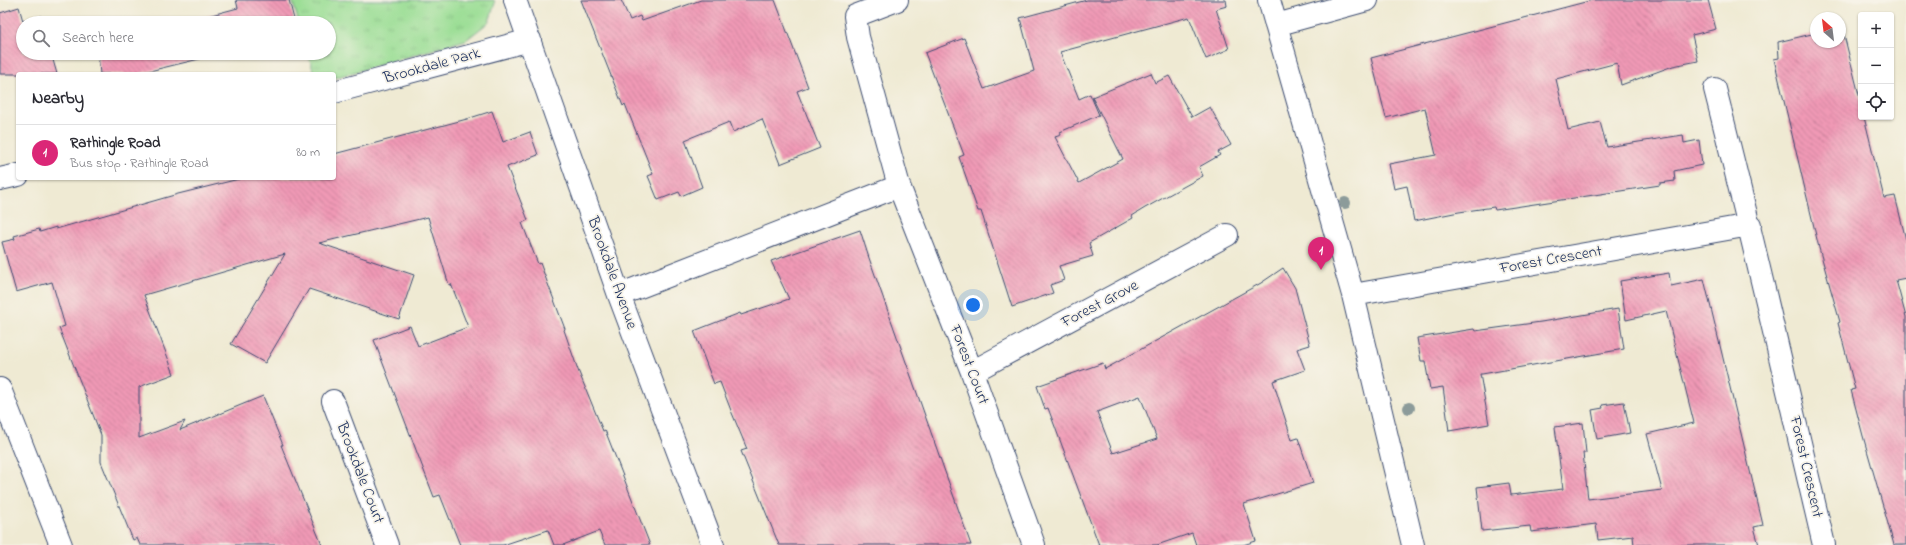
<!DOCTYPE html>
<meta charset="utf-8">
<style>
:root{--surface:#fff;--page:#f7f7f7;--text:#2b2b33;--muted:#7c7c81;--line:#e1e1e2;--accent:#db2777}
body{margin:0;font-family:"Indie Flower",sans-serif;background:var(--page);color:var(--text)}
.controls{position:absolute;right:12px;top:12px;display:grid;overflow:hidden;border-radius:4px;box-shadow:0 1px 3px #0004}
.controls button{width:36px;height:36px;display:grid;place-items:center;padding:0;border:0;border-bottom:1px solid var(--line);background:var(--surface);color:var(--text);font:20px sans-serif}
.compass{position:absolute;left:1810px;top:12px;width:36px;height:36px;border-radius:50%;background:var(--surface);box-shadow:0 1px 3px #0004;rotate:332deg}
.you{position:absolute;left:973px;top:305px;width:14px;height:14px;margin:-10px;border:3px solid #fff;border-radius:50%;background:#1a73e8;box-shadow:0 0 0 6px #1a73e833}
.badge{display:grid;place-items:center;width:26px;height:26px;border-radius:50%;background:var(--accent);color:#fff;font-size:13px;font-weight:700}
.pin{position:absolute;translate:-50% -33px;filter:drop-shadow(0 1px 2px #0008)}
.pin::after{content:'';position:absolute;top:21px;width:14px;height:12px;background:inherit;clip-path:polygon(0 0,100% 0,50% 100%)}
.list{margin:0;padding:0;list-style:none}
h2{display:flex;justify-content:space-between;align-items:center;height:52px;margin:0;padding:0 16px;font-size:17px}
h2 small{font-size:13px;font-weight:400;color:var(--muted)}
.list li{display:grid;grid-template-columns:26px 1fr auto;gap:12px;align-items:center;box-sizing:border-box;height:56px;padding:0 16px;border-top:1px solid var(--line)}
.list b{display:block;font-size:15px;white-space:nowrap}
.list p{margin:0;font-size:13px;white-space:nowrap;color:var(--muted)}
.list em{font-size:13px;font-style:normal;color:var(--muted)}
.icon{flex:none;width:22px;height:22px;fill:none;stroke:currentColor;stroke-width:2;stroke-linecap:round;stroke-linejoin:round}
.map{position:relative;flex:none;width:1906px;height:545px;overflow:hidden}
.search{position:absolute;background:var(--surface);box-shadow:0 1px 3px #0004;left:16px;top:16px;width:320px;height:44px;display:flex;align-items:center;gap:10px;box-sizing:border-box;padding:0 14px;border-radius:22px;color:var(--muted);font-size:15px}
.panel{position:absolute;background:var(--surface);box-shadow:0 1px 3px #0004;left:16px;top:72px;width:320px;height:108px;border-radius:4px}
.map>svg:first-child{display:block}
</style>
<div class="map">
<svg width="1906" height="545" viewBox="0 0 1906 545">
<defs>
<pattern id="grass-tufts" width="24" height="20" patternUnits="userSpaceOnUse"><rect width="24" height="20" fill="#9bde95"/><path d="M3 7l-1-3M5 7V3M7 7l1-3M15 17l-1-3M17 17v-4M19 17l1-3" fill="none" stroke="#85bf83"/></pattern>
<pattern id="building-back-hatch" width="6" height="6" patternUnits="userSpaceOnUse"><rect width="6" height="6" fill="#f099b5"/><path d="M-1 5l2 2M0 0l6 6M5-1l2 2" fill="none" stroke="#c27d96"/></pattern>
</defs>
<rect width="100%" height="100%" fill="#f7f3e8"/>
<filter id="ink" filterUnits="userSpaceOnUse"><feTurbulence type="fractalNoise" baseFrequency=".025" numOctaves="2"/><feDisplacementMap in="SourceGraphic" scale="8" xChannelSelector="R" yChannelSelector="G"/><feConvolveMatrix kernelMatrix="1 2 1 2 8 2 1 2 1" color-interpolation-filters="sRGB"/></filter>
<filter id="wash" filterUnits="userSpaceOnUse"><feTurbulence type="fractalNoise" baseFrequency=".012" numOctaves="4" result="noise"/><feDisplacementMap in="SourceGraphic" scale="16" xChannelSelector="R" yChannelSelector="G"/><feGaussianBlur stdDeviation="0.9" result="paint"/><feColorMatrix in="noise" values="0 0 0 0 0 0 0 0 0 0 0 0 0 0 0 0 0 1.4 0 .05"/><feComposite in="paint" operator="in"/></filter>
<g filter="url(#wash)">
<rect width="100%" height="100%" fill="#efead3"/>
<path fill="url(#grass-tufts)" stroke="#5b867a" d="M292,0H494L495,3L489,22L466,40L334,78V74H314L308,53H329V23H299Z"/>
<g id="blocks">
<path fill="url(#building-back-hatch)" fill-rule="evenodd" d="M236,0H289L295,23H181L238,8Z
M581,0H621L630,20L640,16L642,21L701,0H775L808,87L797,91L820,148L780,164L762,119L733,132L729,122L685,140L702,187L681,196L679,192L658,200L648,176L653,174L625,104L623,106Z
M1087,0H1226L1227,6L1216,9L1229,49L1206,59L1189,17L1060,52L1079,99L1090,94L1099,115L1060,132L1061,135L1055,137L1079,183L1123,159L1092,97L1151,73L1155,83L1169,76L1192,117L1210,107L1231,145L1218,152L1220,155L1199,167L1203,176L1145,208L1132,216L1133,218L1089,243L1093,256L1059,266L1064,280L1050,285L1053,293L1012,307L981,211H978L959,157L964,155L925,53L964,38L984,89L1034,71L1020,18Z
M1593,0H1708L1716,29L1692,35L1698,61L1673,66L1621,85L1617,63L1556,79L1568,130L1600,122L1607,147L1683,135L1684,143L1699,140L1702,165L1674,171L1675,181L1660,183V185L1495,210L1494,207L1459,212L1414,221L1407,186L1394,189L1389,164L1436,155L1425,108L1386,118L1371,58Z
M19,7L23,21L41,16L43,23H23V53H51L57,74H0V13Z
M1840,27H1842L1861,103V117H1864L1884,198L1895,196L1906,240V278L1896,280L1906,317V545H1894L1863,436L1851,390L1855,389L1838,323L1840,322L1819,248L1774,59L1779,58L1778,42L1816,33V42H1840Z
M98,53H224L137,74H100Z
M492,111L503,142L530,132L538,155L507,167L528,220L522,223L538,264L540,263L565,329L564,330L578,370L603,431L605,430L650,545H605L599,531L563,545H554L548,530L503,545H460L440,495L434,497L374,340L410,326L418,346L468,327L451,284L449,285L428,217L319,243L414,275L399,319L309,289L265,363L231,344L285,254L144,295L174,374L139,387V438L185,421L180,430L263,396L283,445H281L322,545H140L137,538L133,540L101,462V435L59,328L65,326L52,282L16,292L2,242L15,239L14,236L39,229L40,232L56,227V229L178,194L243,178H334V154L467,119Z
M860,230L869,258L971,545H779L741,451L747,449L732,413L720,382L714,384L694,331L740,313L741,315L789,299L771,261Z
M1283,268L1295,288L1310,345L1297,349L1305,370L1273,381L1292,440L1298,438L1313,483L1244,504L1256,541L1243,545H1196L1192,533L1157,545H1099L1048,408L1045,409L1037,386L1103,363L1105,369L1261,283ZM1140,396L1157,439L1113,453L1097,412Z
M1669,273L1671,286L1704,279L1763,525L1754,527L1759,545H1634L1633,536L1598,540L1596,524L1531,532L1530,526L1482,531L1477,487L1509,483L1511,495L1563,489L1555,427L1583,423L1586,453H1583L1588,499L1662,490L1647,434L1694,423L1666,311L1626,320L1620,281Z
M1618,309L1624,349L1482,374H1480L1489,424L1449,431L1443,387L1430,389L1425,361H1421L1417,338L1474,329L1475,331L1541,322Z
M1624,402L1630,433L1597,439L1592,410L1603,408L1602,405Z"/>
</g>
</g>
<g filter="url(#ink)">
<use href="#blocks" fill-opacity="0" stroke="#3b4b70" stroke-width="1"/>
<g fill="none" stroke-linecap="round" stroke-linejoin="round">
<defs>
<path id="minor" d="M515,0L619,295L713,545
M1269,0L1353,295L1413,545
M1276,25L1367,0
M1715,89C1754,241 1788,393 1824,545
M334,92L530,40
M0,179L18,175
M899,186L972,372L1034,545
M619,295L899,186L858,37L855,16L897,0
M1353,295L1750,225
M972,372L1227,235
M0,389L61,545
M333,401L387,545"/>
</defs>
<use href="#minor" stroke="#3b4b70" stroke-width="24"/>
<use href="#minor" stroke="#fff" stroke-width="22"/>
</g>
<g fill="#8c9b9a">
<circle cx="1345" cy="203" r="6"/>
<circle cx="1409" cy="408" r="6"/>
</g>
</g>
<g text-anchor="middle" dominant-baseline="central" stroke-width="3.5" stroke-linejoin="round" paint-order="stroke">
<g font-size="16" fill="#1b2f5e" stroke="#f7f3e8">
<text transform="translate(432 66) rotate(-15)">Brookdale Park</text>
<text transform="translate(1551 260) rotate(-10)">Forest Crescent</text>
<text transform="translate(612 273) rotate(70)">Brookdale Avenue</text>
<text transform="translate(1100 304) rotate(-28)">Forest Grove</text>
<text transform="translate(969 365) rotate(69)">Forest Court</text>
<text transform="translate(1806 467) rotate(77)">Forest Crescent</text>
<text transform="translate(360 473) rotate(69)">Brookdale Court</text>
</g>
</g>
</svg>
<div class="controls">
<button>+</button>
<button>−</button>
<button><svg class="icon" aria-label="locate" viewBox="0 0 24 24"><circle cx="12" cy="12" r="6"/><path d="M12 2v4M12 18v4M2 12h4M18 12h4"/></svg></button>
</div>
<svg class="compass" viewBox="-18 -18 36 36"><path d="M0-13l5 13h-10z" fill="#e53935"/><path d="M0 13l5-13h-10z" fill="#7c7c81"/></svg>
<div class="you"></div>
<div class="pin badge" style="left:1321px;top:270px">1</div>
<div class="search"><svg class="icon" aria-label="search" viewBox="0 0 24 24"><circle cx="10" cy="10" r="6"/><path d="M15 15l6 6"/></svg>Search here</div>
<section class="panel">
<h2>Nearby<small></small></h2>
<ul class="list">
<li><span class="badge">1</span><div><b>Rathingle Road</b><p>Bus stop · Rathingle Road</p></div><em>80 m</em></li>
</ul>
</section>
</div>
